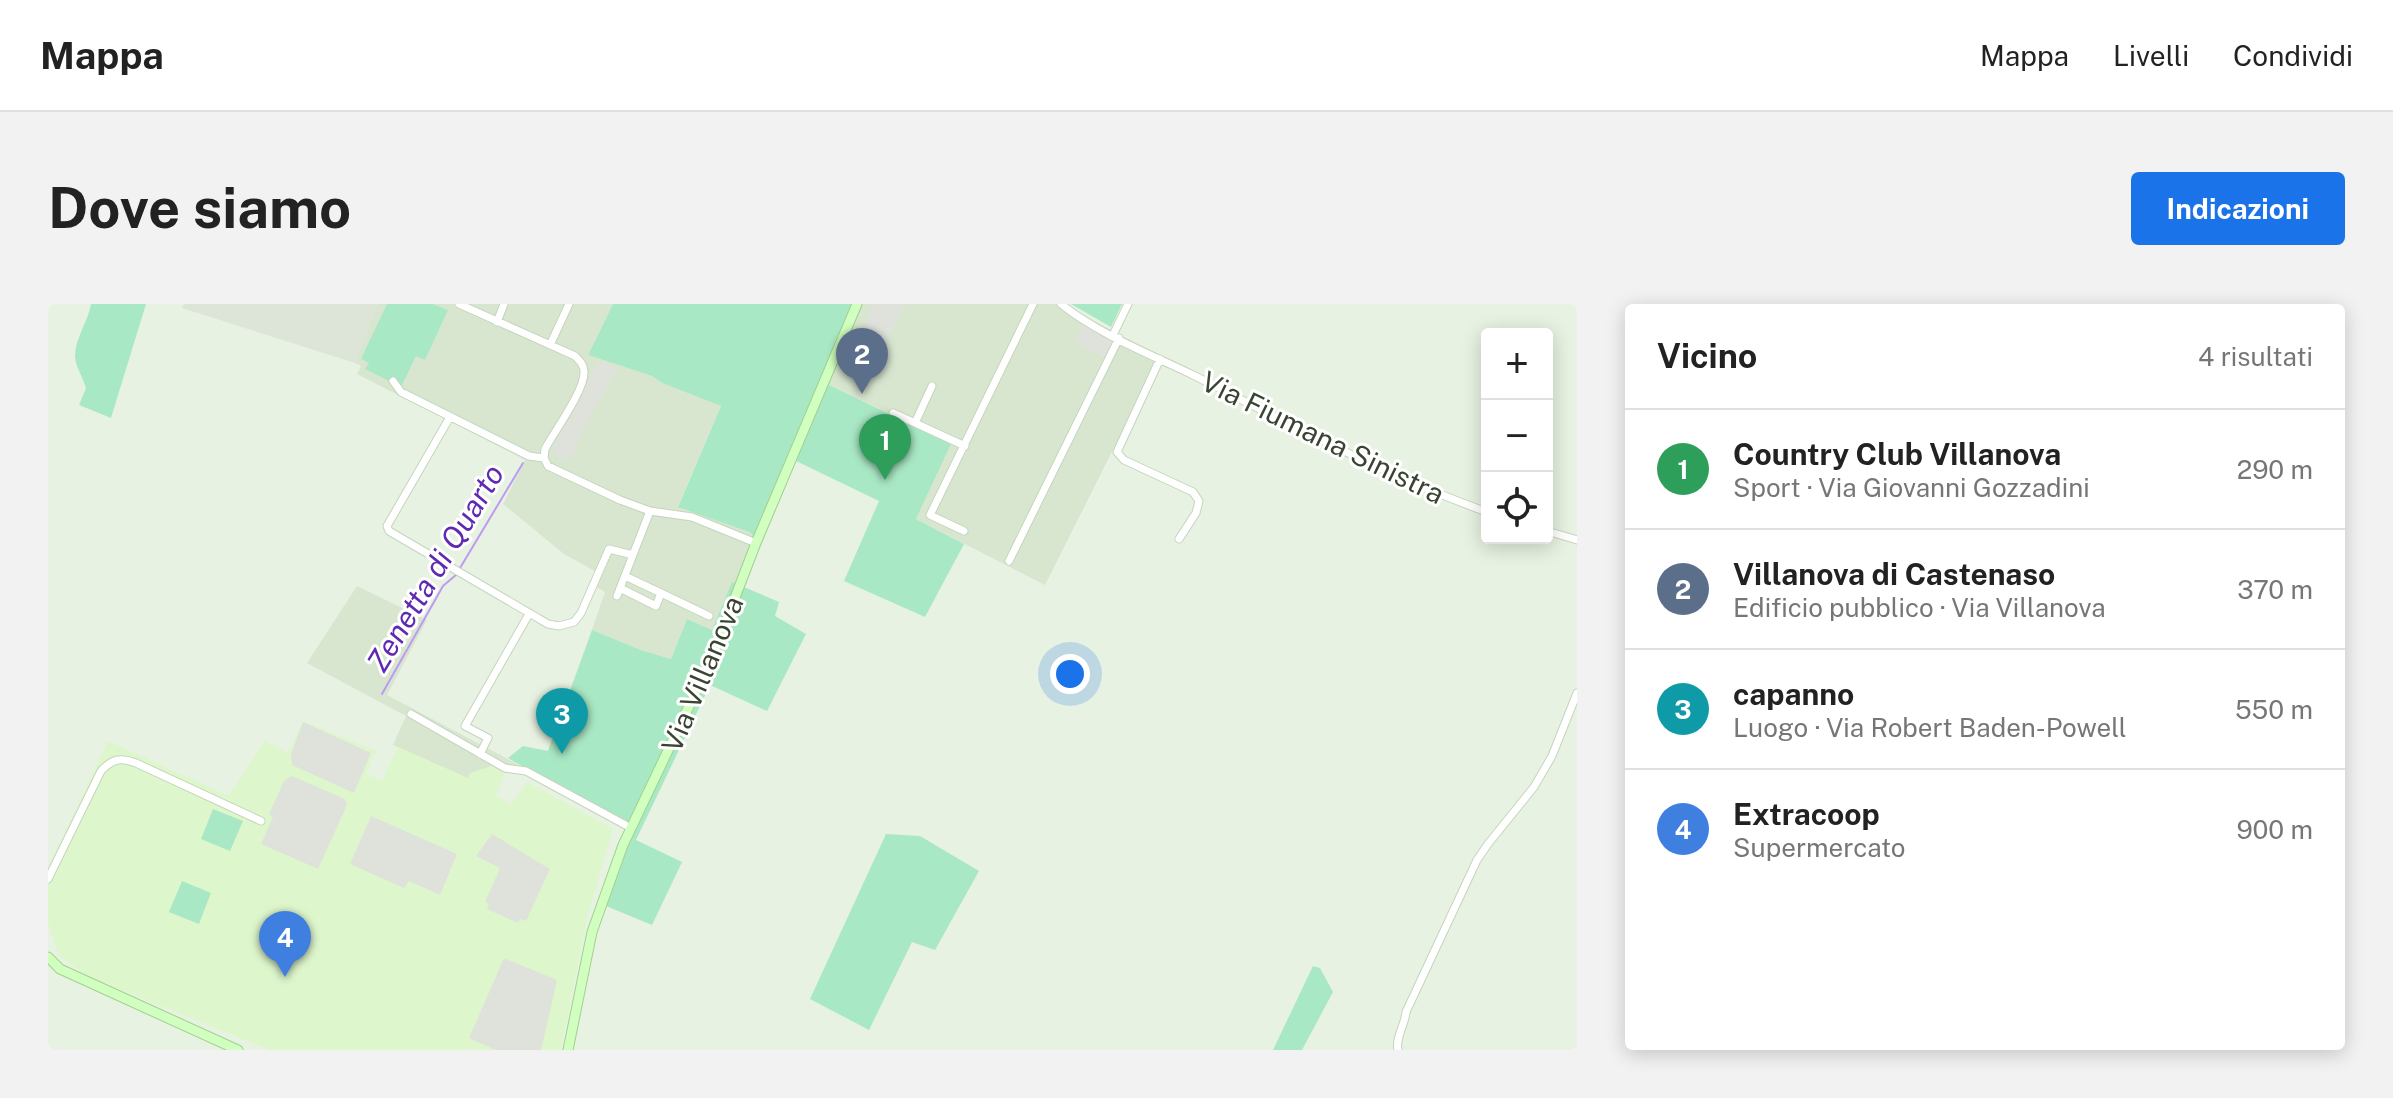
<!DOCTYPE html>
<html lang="it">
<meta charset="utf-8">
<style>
:root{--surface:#fff;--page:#f2f2f2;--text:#222;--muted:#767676;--line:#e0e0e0;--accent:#1a73e8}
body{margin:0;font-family:"Public Sans",sans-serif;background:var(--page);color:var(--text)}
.controls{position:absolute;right:24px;top:24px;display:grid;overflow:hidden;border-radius:8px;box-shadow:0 4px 20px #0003}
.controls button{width:72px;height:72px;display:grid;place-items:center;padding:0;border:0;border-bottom:2px solid var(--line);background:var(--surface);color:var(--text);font:40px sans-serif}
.you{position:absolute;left:1022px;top:370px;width:28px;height:28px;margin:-20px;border:6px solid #fff;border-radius:50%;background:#1a73e8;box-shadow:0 0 0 12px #1a73e833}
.badge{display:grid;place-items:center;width:52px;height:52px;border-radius:50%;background:var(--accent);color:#fff;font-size:26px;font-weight:700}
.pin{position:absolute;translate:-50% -66px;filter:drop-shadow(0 2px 4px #0008)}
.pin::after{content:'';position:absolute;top:42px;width:28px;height:24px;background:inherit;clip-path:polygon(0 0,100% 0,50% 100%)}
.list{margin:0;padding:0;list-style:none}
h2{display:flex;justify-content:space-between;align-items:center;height:104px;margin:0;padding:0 32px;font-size:34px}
h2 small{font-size:26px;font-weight:400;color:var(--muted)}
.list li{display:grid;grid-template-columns:52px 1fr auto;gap:24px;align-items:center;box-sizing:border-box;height:120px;padding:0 32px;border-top:2px solid var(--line)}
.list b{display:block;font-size:30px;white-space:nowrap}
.list p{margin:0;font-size:26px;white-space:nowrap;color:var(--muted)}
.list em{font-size:26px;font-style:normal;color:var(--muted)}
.icon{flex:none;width:44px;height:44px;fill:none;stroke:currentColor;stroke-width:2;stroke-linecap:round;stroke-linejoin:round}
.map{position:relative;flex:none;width:1529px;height:746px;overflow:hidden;border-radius:8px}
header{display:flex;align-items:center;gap:48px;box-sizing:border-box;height:112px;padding:0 40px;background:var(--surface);border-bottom:2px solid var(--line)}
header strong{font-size:38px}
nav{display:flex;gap:44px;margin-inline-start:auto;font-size:28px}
.intro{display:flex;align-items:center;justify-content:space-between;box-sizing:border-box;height:192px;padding:0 48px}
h1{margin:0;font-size:56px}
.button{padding:20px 36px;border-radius:8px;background:var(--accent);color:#fff;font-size:28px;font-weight:700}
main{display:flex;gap:48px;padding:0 48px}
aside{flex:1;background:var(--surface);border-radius:8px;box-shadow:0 4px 20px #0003}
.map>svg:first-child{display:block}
</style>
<header>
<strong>Mappa</strong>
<nav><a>Mappa</a><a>Livelli</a><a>Condividi</a></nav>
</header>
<div class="intro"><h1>Dove siamo</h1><a class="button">Indicazioni</a></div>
<main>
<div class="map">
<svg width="1529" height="746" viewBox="0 0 1529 746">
<rect width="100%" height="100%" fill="#e7f2e2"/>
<path fill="#d8e6d0" d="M329,0H565L540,51L604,72L614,79L673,102L630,202L701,228L709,235L691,281L664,326L639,315L623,355L593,346L544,326L557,288L547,282L552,270L516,250L455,200L477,156L309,70L313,62L307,59Z
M809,0H1014L1112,52L997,281L868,215L903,139L773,77Z
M309,282L379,316L339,391L484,468L457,469L444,462L420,475L345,441L358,412L259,359Z"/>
<path fill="#def6cc" d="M255,417L328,447L318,470L334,477L350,443L420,474L422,469L444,462L457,469L448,492L463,501L479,478L565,525L539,614L513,746H222L41,673L11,652L0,618V564L60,437L181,492L216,437L240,449Z"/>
<path fill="#dde4d8" d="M136,0H329L307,59L134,4Z"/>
<path fill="#a9e8c4" d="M43,0H98L63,114L31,101L38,84C35,74 27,61 27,52C27,34 40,18 43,0Z
M339,0H385L400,6L377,56L368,52L353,83L317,65L321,59L313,55Z
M565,0H809L773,77L903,140L868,215L916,240L877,313L796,277L831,197L744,155L709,235L701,228L630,203L673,102L614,79L604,72L540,51Z
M1023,0H1074L1063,23Z
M684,278L731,298L727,312L758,330L719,407L662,381L588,536L634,558L604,621L558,602L581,524L460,454L475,442L500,447L544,326L593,346L623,355L639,315L664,326Z
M165,505L195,517L182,547L153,535Z
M838,530L872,532L931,567L887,646L864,638L821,726L762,695Z
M134,577L163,589L151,620L121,608Z
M1265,662L1272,664L1285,688L1254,746H1225Z"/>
<path fill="#dee2db" d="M825,0H857L829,57L818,51L811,34Z
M1035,20L1066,34L1057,53L1027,38Z
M551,57L570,63L529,137L528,150L512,157L505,146V138Z
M255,418L323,449L306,489L244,461L243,450Z
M244,472L297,495L299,501L270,565L213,540L225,513L221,510L236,477Z
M323,512L409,550L392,591L361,577L356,584L302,560Z
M444,530L502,565L478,617L472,615L470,619L439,605L441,600L437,598L452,564L428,552Z
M456,654L509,676L493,746H448L421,734Z"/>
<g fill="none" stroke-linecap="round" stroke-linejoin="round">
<path stroke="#bd9bf2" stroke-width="2" d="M412,264L475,159
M334,390L395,282L409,270"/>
<defs>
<path id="street" d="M411,0L527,52C532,57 536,61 536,68C537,86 506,128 497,145L496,154L500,162L572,196L602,207L644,213L708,239
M1013,0C1052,31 1102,50 1147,72C1242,120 1338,172 1439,208
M449,18L456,0
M1065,31L1080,0
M502,41L521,0
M1112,55L1069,148L1076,156L1145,188L1151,197L1148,209L1131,235
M345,77L353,88L481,152L496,154
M884,82L867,119L917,142
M845,109L867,119
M402,113L339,222L341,227L500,320L511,322L526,318L533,309L561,245L585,251
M916,227L882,211L985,0
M1499,227L1529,236
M961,257L1071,34
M572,284L608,302L613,289L577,272
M613,289L661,312
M569,292L602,207
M363,410L457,464L478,467L583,524
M432,450L440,434L417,422L481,310
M0,575L53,467C64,455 72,453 88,459L213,517
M1350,746C1347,734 1357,721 1358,708L1429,556L1440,540L1486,483L1504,452L1529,389"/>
<path id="secondary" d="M0,653L12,665L190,746
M520,746L544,628L575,541L663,356L708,239L809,0"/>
</defs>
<use href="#street" stroke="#c5d5bc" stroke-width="9"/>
<use href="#secondary" stroke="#a1d08e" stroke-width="11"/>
<use href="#street" stroke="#fff" stroke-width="7"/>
<use href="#secondary" stroke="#d0ffbf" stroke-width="9"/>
</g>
<g text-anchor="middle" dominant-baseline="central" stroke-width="6" stroke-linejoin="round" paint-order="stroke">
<g font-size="28" fill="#3a4433" stroke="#fff">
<text transform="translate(1275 133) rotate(26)">Via Fiumana Sinistra</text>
<text transform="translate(654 370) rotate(-67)">Via Villanova</text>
</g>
<g font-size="30" font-style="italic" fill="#6029b2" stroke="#fff">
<text transform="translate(387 264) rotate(-59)">Zenetta di Quarto</text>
</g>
</g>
</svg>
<div class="controls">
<button>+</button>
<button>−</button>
<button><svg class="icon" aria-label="locate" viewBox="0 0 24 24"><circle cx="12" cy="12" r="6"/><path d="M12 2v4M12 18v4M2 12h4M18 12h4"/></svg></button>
</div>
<div class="you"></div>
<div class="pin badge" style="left:837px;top:176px;background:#2e9e5b">1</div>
<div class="pin badge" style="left:814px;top:90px;background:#5c6f8a">2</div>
<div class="pin badge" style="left:514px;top:450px;background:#0f9aa8">3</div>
<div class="pin badge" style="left:237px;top:673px;background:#3f7fe0">4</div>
</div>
<aside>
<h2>Vicino<small>4 risultati</small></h2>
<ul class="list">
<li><span class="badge" style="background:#2e9e5b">1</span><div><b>Country Club Villanova</b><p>Sport · Via Giovanni Gozzadini</p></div><em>290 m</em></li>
<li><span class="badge" style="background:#5c6f8a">2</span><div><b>Villanova di Castenaso</b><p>Edificio pubblico · Via Villanova</p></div><em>370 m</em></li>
<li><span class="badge" style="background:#0f9aa8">3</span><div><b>capanno</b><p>Luogo · Via Robert Baden-Powell</p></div><em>550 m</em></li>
<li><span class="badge" style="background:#3f7fe0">4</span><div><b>Extracoop</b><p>Supermercato</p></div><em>900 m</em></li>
</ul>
</aside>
</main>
